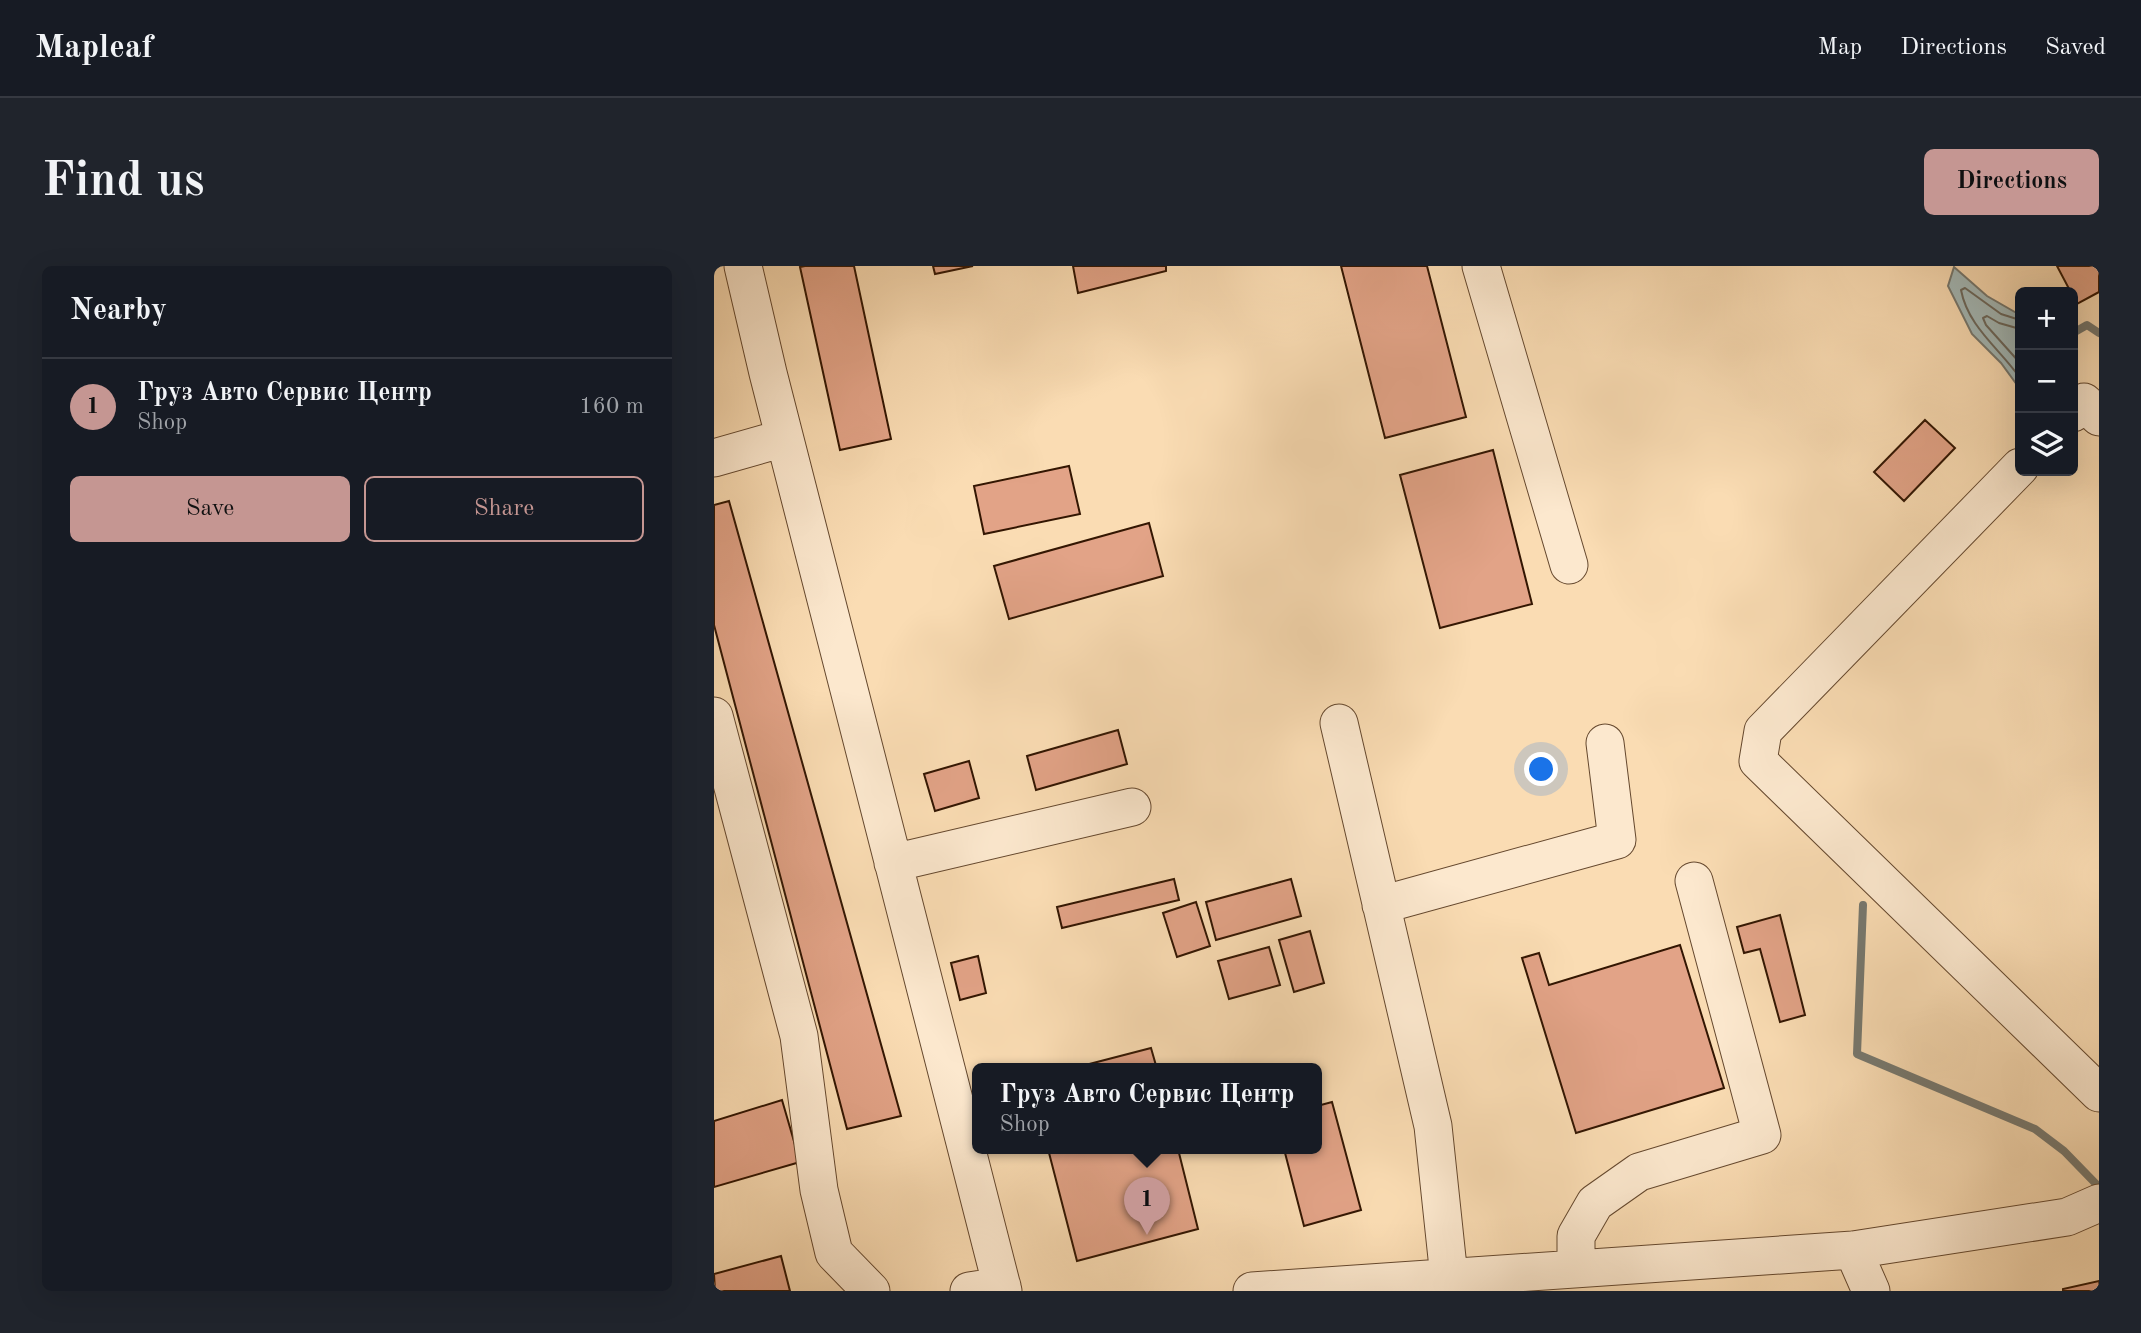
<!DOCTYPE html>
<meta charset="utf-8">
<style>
:root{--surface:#171b24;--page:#20242c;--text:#f1f3f6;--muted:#9ea1a6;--line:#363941;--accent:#c59692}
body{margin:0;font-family:"Old Standard TT",serif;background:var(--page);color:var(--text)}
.controls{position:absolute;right:21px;top:21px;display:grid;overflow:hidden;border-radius:10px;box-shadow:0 7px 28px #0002}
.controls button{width:63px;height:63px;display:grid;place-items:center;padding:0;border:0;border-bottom:2px solid var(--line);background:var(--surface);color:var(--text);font:35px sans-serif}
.you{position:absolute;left:828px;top:504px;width:24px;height:24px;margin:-18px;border:5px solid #fff;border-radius:50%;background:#1a73e8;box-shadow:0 0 0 10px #1a73e833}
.badge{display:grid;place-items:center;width:46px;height:46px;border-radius:50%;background:var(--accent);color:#111;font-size:23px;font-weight:700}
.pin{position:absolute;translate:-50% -58px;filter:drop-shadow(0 2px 4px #0008)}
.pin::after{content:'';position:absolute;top:37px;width:24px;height:21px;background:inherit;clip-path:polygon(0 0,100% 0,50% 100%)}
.popup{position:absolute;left:258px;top:797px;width:350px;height:91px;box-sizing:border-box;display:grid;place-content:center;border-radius:10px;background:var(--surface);filter:drop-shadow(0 2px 5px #0005);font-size:23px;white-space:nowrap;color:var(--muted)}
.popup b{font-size:26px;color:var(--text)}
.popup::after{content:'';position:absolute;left:50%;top:100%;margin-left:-14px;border:14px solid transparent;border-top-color:var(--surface)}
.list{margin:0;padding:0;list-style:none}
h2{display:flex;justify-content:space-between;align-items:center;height:91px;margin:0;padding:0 28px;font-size:30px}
h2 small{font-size:23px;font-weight:400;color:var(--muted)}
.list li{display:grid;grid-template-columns:46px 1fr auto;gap:21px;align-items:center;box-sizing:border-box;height:98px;padding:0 28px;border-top:2px solid var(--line)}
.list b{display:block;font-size:26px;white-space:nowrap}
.list p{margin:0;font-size:23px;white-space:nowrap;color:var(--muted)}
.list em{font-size:23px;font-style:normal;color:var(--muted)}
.actions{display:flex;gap:14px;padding:21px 28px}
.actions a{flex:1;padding:16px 0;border:2px solid var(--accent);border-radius:10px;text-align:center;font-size:24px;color:var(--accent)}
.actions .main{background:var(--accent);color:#111}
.icon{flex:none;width:38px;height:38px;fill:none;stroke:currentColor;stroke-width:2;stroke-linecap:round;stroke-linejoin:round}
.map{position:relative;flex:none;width:1385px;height:1025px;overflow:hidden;border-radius:10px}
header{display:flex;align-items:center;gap:42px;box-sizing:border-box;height:98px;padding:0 35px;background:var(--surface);border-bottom:2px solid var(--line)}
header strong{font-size:33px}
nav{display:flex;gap:38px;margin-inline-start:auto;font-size:24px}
.intro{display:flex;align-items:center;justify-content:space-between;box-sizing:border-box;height:168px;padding:0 42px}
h1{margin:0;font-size:49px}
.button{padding:18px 32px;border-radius:10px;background:var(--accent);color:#111;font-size:24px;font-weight:700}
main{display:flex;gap:42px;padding:0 42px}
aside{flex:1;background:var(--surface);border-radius:10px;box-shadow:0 7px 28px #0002}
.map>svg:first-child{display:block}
</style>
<header>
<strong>Mapleaf</strong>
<nav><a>Map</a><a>Directions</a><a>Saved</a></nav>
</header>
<div class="intro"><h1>Find us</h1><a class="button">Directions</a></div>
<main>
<aside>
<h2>Nearby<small></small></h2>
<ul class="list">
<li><span class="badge">1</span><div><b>Груз Авто Сервис Центр</b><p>Shop</p></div><em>160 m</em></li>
</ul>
<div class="actions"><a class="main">Save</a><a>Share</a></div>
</aside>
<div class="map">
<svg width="1385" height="1025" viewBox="0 0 1385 1025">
<rect width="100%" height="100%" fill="#fadcb3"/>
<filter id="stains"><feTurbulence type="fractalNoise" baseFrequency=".00286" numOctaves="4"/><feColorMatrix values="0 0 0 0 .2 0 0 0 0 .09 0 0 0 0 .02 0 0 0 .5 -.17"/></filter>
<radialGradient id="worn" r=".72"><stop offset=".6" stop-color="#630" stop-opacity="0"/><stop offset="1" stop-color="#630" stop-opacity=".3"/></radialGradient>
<path fill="#a3b9b8" stroke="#76786f" stroke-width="2" d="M1240,1L1273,30L1306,49V123L1287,97L1258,68L1234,20Z"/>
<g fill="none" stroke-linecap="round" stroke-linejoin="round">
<path stroke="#6b685d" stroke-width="2" d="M1306,54L1287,48L1251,22L1247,24C1254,61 1286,83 1306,112
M1306,63L1285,57L1273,50L1269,52L1272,59L1306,97"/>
<path stroke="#76786f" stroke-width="8" d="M1359,67L1373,59L1385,67
M1149,639L1143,788L1321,863L1350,885L1385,921"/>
</g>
<path fill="#e2a387" stroke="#331602" stroke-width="2" d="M91,0H140L177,173L126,184L86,1Z
M219,0H259L221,8Z
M359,0H452V5L364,27Z
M627,0H713L752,151L671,172Z
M1343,0H1385V26L1363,38Z
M1211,154L1241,182L1190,235L1160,206Z
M779,184L818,338L726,362L686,209Z
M355,200L366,248L270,268L260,220Z
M15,235L187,850L133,863L0,359V239Z
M435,257L449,310L295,353L280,300Z
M404,464L413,498L322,524L313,490Z
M255,495L265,532L221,545L210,508Z
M460,613L465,634L348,662L343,641Z
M577,613L587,650L502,674L492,636Z
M482,636L496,680L463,691L449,647Z
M1066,649L1091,749L1066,756L1046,683L1030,687L1023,661Z
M596,665L610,717L580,726L565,674Z
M966,679L1010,822L862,867L808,692L825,687L835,719Z
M555,681L566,719L515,733L504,695Z
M264,690L272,727L246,734L237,697Z
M437,782L443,803H356Z
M68,834L86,896L0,921V855Z
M618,836L647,944L590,960L570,883H603V840Z
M334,883H464L484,963L363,995Z
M67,990L76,1025H1L0,1008Z
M1385,1015V1025H1349V1023Z"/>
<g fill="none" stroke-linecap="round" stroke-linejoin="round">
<defs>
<path id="minor" d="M29,0L54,107L289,1025
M767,0L855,299
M1359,147L1370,136L1385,151
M0,192L70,172
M1306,201L1049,465L1044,495L1385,827
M0,450L85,770L105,924L120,987L157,1025
M625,457L719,860L735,1011
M179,597L418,541
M667,639L903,574L891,477
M1139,984L1157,1025
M862,1003V970L881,937L925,906L1048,869L980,615
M255,1025L288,1020
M538,1025L1139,984L1353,951L1385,937"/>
</defs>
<use href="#minor" stroke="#65482e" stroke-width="39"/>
<use href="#minor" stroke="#fce8ce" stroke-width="37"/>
</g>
<rect width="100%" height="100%" filter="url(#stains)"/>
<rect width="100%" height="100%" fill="url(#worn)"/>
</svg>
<div class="controls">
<button>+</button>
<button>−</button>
<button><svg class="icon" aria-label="layers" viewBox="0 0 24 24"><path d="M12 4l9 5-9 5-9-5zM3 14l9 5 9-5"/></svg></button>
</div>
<div class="you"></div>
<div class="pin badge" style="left:433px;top:969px">1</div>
<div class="popup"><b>Груз Авто Сервис Центр</b>Shop</div>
</div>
</main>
